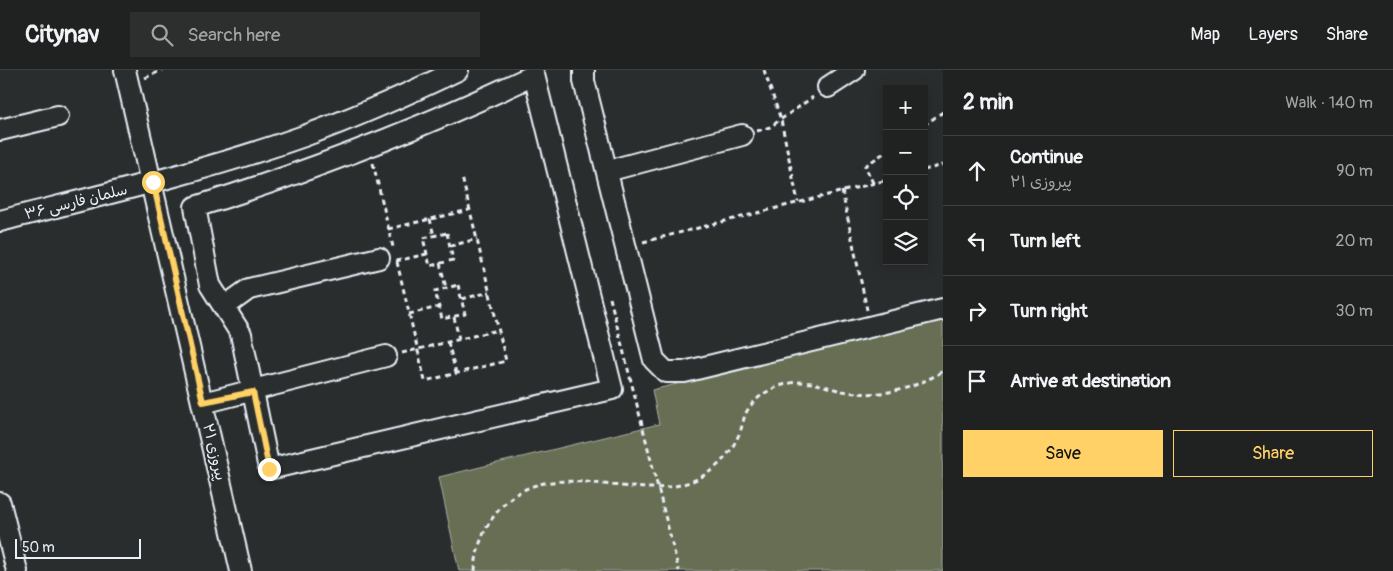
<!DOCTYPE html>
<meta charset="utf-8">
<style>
:root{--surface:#202222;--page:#2d2f2f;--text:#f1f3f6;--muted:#a2a4a5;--line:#3d3f40;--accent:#ffd166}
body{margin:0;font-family:Pangolin,"Playpen Sans Arabic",sans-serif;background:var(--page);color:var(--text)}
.controls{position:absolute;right:15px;top:15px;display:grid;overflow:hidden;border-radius:0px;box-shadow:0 2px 12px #0003}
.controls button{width:45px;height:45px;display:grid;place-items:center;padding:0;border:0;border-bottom:1px solid var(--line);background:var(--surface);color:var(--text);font:25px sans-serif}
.scale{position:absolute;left:15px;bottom:12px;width:126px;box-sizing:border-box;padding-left:5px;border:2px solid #e8f1f8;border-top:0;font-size:14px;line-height:18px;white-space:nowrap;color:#e8f1f8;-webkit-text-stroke:4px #2a2d2e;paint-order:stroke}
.stop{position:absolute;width:15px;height:15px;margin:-11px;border:4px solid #ffd166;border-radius:50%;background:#fff}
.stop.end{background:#ffd166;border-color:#fff;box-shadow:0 1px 5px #0008}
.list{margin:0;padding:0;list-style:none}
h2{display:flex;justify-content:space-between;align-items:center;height:65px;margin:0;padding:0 20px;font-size:21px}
h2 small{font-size:16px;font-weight:400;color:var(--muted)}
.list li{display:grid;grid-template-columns:32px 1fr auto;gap:15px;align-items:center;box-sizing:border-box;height:70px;padding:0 20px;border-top:1px solid var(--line)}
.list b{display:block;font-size:19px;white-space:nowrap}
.list p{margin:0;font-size:16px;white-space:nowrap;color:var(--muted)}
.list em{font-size:16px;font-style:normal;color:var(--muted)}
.actions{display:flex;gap:10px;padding:15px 20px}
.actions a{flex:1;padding:11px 0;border:1px solid var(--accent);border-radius:0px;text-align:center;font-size:18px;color:var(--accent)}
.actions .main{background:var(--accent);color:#111}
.icon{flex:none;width:28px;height:28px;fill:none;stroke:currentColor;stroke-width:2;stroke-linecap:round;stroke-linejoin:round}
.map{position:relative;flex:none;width:943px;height:501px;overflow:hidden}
header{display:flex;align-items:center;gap:30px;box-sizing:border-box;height:70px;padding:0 25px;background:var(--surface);border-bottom:1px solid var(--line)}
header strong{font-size:24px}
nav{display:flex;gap:28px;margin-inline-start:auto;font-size:18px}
.search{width:350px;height:45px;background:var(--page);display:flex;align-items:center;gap:12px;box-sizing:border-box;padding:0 18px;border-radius:0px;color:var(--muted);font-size:19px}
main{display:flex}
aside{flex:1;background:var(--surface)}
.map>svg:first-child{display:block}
</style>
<header>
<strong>Citynav</strong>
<div class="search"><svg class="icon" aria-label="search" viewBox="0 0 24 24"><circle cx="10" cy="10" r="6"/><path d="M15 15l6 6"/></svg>Search here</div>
<nav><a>Map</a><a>Layers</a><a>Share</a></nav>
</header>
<main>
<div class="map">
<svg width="943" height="501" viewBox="0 0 943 501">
<rect width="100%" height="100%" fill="#2a2d2e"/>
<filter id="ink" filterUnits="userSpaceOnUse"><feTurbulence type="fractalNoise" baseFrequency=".02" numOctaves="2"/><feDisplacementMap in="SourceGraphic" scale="10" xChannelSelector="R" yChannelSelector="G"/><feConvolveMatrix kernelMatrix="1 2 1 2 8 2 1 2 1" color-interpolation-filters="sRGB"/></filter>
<g filter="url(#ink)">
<path fill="#676e53" stroke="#a8b0a6" d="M943,250V501H459L439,407L659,354L652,320Z"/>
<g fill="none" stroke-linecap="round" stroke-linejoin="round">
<defs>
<path id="minor" d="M125,0L241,501
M584,0V11L654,290L666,302H684L943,239
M534,5L612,319L269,399L241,264L210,215L195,137C311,101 424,57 534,5Z
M828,17L854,0
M0,60L58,46
M607,101L742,65
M0,151C102,125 205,101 304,66C357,47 408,24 458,0
M224,237L249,219L379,188
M203,333L386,286
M0,433L17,501"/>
</defs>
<use href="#minor" stroke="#e8f1f8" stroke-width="24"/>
<path stroke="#e8f1f8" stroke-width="3" stroke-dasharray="5 4" stroke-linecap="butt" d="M764,0L781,50L798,132
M145,8L162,0
M924,55L943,42
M757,61L770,57L813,27
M373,93L393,177
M924,100L943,95
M873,113L865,96L887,81
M842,121L867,240
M430,149L434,166
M388,159L469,140
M447,163L453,190L430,196L423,168Z
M643,172L887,110
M450,176L477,169
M396,191L427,184
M397,192L425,311L506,291L462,107
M440,193L446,218
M458,215L465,244L442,249L435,221Z
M610,228L679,501
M462,229L490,222
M409,244L439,237
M454,247L459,269
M448,272L456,303
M402,283L498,260
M475,501C476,479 483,459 497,442C549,376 636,442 701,407C720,397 734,379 741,359C743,353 744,346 747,341C755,327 771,318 786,314C806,309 820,315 838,320C875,329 911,321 943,301"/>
<use href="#minor" stroke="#2a2d2e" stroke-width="20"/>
</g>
</g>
<g fill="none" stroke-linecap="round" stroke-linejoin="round" filter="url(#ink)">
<path stroke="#ffd166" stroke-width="6" d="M153,112L203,332L253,322L269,399"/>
</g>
<g text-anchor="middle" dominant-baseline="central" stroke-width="4" stroke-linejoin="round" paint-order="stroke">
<g font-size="15" fill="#e8f1f8" stroke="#2a2d2e">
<text transform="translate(76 132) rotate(-14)">سلمان فارسی ۳۶</text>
<text transform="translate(214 382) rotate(77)">پیروزی ۲۱</text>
</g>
</g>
</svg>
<div class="controls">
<button>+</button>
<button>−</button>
<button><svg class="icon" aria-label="locate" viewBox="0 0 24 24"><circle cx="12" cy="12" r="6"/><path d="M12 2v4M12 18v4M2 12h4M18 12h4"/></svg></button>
<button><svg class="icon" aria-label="layers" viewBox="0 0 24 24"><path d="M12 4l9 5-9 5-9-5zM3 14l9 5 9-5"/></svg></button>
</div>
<div class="scale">50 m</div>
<div class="stop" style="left:153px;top:112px"></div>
<div class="stop end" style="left:269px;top:399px"></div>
</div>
<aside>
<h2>2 min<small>Walk · 140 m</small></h2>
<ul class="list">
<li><svg class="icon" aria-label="ahead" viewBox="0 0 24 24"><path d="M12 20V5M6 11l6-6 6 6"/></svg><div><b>Continue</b><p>پیروزی ۲۱</p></div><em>90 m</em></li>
<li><svg class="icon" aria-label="left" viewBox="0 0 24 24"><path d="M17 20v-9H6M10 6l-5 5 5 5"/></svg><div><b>Turn left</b></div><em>20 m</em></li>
<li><svg class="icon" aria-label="right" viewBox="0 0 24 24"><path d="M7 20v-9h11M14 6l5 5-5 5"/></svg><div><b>Turn right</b></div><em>30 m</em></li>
<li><svg class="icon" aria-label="arrive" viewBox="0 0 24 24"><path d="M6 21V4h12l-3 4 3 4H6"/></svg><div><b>Arrive at destination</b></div></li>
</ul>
<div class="actions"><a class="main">Save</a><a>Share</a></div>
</aside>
</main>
